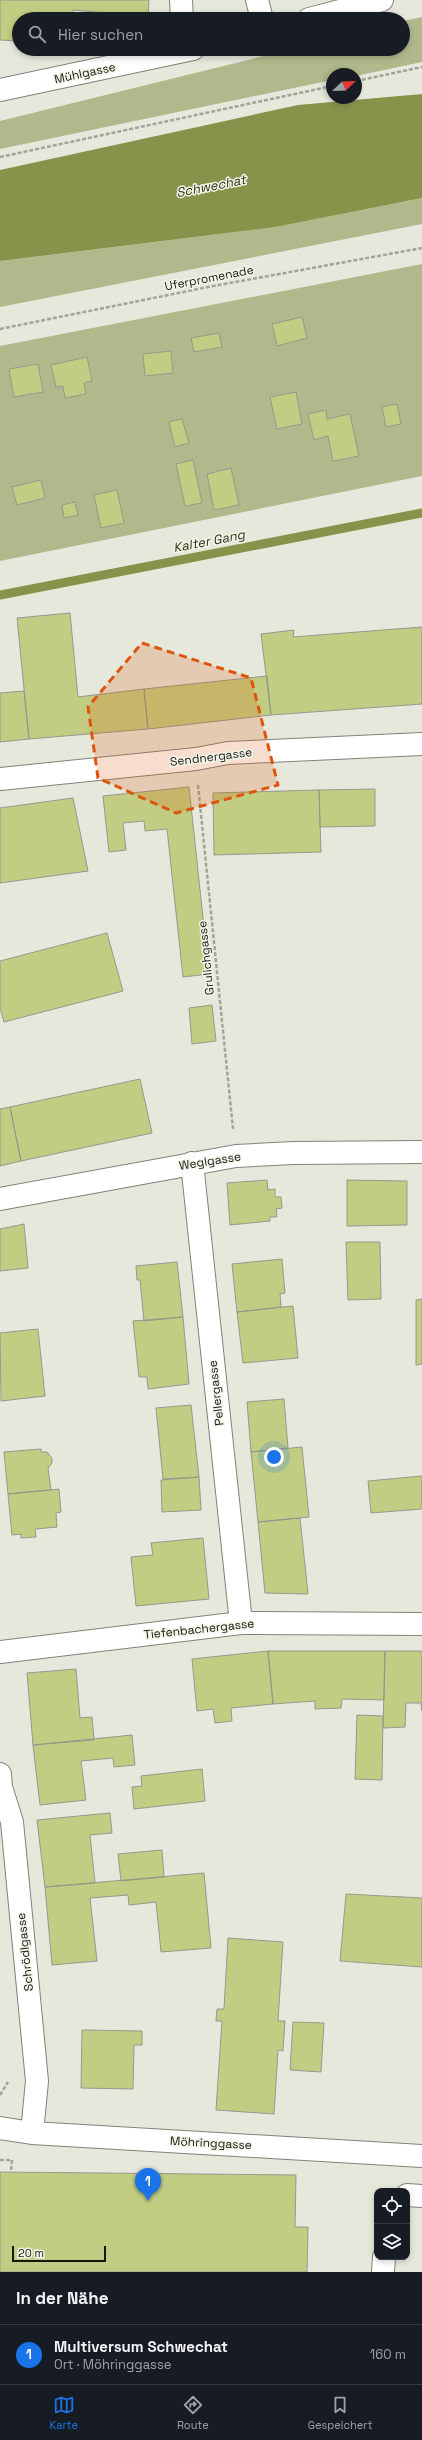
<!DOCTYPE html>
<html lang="de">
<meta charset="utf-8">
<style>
:root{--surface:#171b24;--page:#242831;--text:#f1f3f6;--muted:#9ea1a6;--line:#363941;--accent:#1a73e8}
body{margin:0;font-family:"Space Grotesk",sans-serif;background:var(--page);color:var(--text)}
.controls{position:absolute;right:12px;bottom:12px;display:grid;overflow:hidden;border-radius:8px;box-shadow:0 2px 6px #0003}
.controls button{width:36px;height:36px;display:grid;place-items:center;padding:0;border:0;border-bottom:1px solid var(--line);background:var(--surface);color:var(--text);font:20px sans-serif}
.compass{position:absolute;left:326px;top:68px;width:36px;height:36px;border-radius:50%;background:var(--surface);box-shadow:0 2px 6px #0003;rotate:67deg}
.scale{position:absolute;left:12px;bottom:10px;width:94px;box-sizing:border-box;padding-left:4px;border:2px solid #171713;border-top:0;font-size:11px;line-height:14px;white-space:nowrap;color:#171713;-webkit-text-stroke:3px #f3f5e8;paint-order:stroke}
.you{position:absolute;left:274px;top:1457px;width:14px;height:14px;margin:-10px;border:3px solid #fff;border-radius:50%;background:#1a73e8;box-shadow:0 0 0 6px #1a73e833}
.badge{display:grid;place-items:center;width:26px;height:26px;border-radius:50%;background:var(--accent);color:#fff;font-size:13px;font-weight:700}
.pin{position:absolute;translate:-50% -33px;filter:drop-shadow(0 1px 2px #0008)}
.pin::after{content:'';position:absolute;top:21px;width:14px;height:12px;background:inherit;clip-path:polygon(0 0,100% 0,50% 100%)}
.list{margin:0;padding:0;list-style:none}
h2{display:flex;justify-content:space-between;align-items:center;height:52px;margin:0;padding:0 16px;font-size:17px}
h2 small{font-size:13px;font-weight:400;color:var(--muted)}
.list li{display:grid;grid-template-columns:26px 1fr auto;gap:12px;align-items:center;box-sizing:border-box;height:60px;padding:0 16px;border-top:1px solid var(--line)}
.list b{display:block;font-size:15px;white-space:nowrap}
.list p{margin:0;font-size:13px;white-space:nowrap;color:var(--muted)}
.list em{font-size:13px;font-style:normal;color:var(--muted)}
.icon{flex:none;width:22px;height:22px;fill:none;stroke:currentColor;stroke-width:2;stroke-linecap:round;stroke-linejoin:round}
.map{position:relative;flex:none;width:422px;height:2272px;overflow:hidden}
.search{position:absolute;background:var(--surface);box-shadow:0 2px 6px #0003;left:12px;right:12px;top:12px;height:44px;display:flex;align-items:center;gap:10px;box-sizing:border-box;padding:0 14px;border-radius:22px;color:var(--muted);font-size:15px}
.sheet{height:112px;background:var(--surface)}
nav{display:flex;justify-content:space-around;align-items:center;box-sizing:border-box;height:56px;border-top:1px solid var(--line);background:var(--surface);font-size:11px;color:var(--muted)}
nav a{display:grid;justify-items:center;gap:2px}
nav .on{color:var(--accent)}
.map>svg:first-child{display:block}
</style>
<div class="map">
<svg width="422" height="2272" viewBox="0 0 422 2272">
<rect width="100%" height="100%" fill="#e5e8db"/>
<path fill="#b1b98c" d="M422,17V62L356,76L332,74V80L0,149V121L292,49H403V21Z
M422,198V224L0,307V261L276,227Z
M422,264V476L0,561V346Z"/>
<path fill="#89924a" d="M422,94V198L276,227L0,261V170L298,105Z"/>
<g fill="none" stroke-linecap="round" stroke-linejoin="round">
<path stroke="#89924a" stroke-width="9" d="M0,595L422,513"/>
</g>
<path fill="#c2cd83" stroke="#96988d" d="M0,0H149L148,17L73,10L72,19H19V41L0,40Z
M302,317L307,338L277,346L272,324Z
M219,333L222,347L194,352L191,338Z
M171,351L173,373L145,376L143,354Z
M87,357L92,381L84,383L86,394L65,398L63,386L56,387L51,365Z
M38,364L43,392L14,397L9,369Z
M296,392L302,424L277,429L270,397Z
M397,404L401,424L386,427L382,407Z
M326,410L327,419L350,414L359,456L333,461L328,436L314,440L308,414Z
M182,419L189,443L175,447L169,422Z
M193,460L202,503L185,506L176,464Z
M231,468L239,505L214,510L207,474Z
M41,480L45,498L17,505L12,487Z
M117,490L124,523L101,528L94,495Z
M75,502L78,515L64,518L62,505Z
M70,613L78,697L144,689L148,729L29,739L17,618Z
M422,627V704L271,715L261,634L294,630L293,637Z
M267,676L271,715L148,729L144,689Z
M24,691L29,739L0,742V693Z
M189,787L209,974L183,977L167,829L145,831L144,821L123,823L126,850L109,852L103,796Z
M375,789V826L320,827L319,790Z
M319,790L321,852L214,855L213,793Z
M73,798L88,871L0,883V808Z
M107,933L123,991L4,1022L0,1008V961Z
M212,1005L216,1041L192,1044L189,1008Z
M140,1079L152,1133L21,1161L10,1107Z
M10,1107L21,1161L0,1166V1109Z
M267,1180L268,1190L275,1189V1197H281L282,1208L276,1209L277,1217H270V1221L230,1225L227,1183Z
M347,1180L407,1181V1225L347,1226Z
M24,1224L28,1268L0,1271V1229Z
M346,1242H380L381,1299L348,1300Z
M282,1259L285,1293L280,1294L281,1307L237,1312L232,1264Z
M177,1262L183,1317L144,1321L140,1280H137L136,1266Z
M422,1299V1364L416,1365V1300Z
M293,1306L298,1358L243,1363L237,1312Z
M183,1317L189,1384L148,1389L147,1377H139L133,1321Z
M38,1329L45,1396L1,1401L0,1333Z
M284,1399L288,1448L251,1452L247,1402Z
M191,1405L199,1477L163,1479L156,1408Z
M302,1447L309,1517L258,1522L251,1452Z
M41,1449V1452H47L52,1458V1463L48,1468L51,1490L8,1494L4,1452Z
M422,1476V1509L371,1513L368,1481Z
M199,1477L201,1510L162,1512L161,1480Z
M59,1489L61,1512L56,1513L57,1527L35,1529L36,1537L21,1538V1534L12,1535L8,1494Z
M300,1518L308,1594L265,1593L258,1522Z
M203,1538L209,1599L136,1606L131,1557L153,1555L151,1543Z
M268,1651H385L384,1700L342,1699L341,1708L315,1709V1701L273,1704Z
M268,1651L273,1704L231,1708L232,1721L215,1723L213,1709L197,1711L192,1659Z
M385,1651H422V1711L421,1703H406L405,1727L383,1728Z
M76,1669L80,1718L92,1717L94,1740L33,1745L27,1673Z
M357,1715L383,1716L382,1780L355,1779Z
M132,1735L135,1765L114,1767L113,1758L81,1761L86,1800L40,1805L33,1745Z
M202,1769L205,1801L134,1809L132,1787L142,1786L141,1776Z
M110,1813L112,1833L90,1835L95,1883L45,1887L37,1820Z
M162,1850L164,1877L121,1881L118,1854Z
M204,1873L211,1948L161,1952L156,1902L129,1905L128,1895L90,1898L97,1961L52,1965L45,1887Z
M346,1894L422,1898V1967L340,1961Z
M228,1938L283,1942L278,2021H285L283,2051L278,2050L274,2114L216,2110L222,2021H216L217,2009H224Z
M293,2022L324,2023L321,2072L290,2070Z
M82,2030L142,2031V2045H134L133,2089L81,2088Z
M0,2172L296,2175L295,2227H308L307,2272H0Z"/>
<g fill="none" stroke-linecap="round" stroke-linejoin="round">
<defs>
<path id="minor" d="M181,0L182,19
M257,0L262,19
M309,19L382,0
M0,90L193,49
M0,779L196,759L228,753L422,744
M192,1163L241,1623
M0,1199L236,1156L293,1153L422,1152
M0,1652L241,1623L422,1624
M0,1774L1,1787L12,1822L37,2081L32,2133
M0,2128L32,2133L422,2156
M407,2195L422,2196
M383,2272L384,2257"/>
</defs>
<use href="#minor" stroke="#818377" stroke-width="24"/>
<path stroke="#a2a49a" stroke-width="2.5" stroke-dasharray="4 2" stroke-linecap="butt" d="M356,81L422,67
M0,157L332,86
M0,329L208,287L422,248
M198,785L233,1129
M0,2095L8,2082
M0,2160H12L11,2172"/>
<use href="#minor" stroke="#fff" stroke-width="22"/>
</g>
<path fill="#de560c" fill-opacity="0.2" stroke="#de560c" stroke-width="3" stroke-dasharray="8 5" stroke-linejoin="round" d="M142,643L251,678L278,785L176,813L98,778L88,707Z"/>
<g text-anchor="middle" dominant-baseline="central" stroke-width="3" stroke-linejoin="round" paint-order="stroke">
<g font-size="12" fill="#171713" stroke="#f3f5e8">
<text transform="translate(85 73) rotate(-12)">Mühlgasse</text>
<text transform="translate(209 278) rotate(-11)">Uferpromenade</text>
<text transform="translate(211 757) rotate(-7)">Sendnergasse</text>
<text transform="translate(206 958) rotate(-96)">Grulichgasse</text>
<text transform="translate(210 1161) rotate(-9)">Weglgasse</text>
<text transform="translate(216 1393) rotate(-96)">Pellergasse</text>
<text transform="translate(199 1629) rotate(-6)">Tiefenbachergasse</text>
<text transform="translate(25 1952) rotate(-96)">Schrödlgasse</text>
<text transform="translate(211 2143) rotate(3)">Möhringgasse</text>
</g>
<g font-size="13" font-style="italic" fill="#2e3212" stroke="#f3f5e8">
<text transform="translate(211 186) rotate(-11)">Schwechat</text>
<text transform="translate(209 541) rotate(-11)">Kalter Gang</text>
</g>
</g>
</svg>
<div class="controls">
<button><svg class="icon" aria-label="locate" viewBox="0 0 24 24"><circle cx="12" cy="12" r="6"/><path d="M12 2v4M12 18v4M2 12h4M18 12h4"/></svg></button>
<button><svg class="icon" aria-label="layers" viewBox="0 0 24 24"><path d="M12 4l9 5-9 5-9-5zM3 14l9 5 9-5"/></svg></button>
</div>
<svg class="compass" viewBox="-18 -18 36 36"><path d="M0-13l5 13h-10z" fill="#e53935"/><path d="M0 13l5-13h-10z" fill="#9ea1a6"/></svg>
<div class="scale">20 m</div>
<div class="you"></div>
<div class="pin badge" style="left:148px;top:2201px">1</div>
<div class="search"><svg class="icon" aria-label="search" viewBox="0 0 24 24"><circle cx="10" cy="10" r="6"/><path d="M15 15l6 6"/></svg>Hier suchen</div>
</div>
<section class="sheet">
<h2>In der Nähe<small></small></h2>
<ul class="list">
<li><span class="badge">1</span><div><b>Multiversum Schwechat</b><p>Ort · Möhringgasse</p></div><em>160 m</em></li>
</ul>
</section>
<nav>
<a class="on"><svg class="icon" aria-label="map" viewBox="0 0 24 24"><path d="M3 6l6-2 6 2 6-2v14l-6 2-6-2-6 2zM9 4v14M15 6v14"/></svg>Karte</a>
<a><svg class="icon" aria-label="directions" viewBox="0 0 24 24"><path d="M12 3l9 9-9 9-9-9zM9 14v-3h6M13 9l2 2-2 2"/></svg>Route</a>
<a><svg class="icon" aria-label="saved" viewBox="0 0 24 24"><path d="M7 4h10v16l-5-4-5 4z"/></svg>Gespeichert</a>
</nav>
